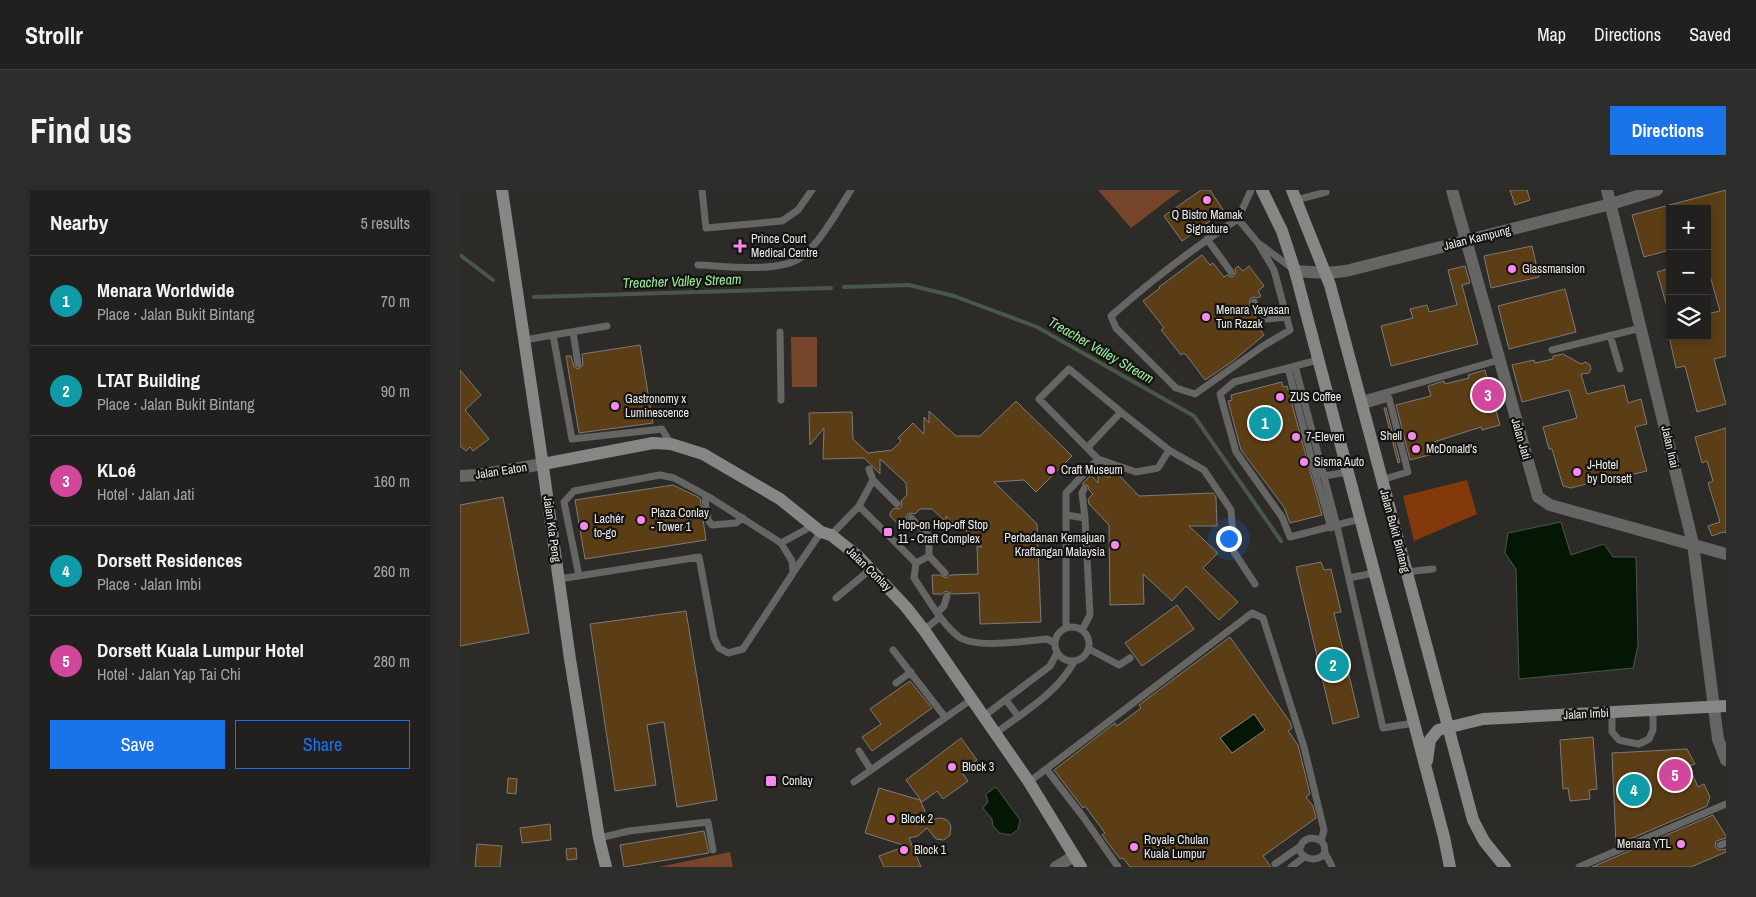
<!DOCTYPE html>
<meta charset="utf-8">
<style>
:root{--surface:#21201e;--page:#2d2d2b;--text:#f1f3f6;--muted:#a2a3a4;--line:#3e3e3c;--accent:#1a73e8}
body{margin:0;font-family:"Archivo Narrow",sans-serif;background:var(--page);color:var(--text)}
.controls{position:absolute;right:15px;top:15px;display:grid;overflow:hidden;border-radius:0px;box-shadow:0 2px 8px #0003}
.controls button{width:45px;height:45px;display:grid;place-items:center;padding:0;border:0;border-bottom:1px solid var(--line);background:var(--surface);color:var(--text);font:25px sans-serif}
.you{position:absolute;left:768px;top:348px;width:18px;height:18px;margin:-12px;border:4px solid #fff;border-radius:50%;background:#1a73e8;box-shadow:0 0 0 8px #1a73e833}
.badge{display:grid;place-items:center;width:32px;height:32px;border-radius:50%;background:var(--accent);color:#fff;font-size:16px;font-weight:700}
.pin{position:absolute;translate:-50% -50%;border:2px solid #fff;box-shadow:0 1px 5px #0006}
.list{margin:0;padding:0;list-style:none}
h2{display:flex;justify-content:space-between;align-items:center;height:65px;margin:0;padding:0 20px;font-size:21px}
h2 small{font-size:16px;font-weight:400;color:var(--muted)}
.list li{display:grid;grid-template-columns:32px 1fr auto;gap:15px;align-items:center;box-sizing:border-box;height:90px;padding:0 20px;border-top:1px solid var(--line)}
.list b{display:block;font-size:19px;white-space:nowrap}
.list p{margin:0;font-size:16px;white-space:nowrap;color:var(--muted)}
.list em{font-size:16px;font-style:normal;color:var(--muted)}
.actions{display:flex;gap:10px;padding:15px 20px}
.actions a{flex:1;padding:11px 0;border:1px solid var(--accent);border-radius:0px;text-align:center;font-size:18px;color:var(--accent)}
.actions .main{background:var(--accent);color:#fff}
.icon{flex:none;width:28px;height:28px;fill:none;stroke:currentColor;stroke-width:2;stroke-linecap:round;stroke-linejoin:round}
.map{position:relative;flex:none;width:1266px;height:677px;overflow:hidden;border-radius:0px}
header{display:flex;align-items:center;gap:30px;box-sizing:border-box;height:70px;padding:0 25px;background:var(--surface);border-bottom:1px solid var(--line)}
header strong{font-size:24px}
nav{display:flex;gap:28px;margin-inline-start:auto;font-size:18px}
.intro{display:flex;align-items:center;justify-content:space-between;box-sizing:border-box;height:120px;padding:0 30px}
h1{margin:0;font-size:35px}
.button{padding:12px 22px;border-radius:0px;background:var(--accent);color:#fff;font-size:18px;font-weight:700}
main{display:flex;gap:30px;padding:0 30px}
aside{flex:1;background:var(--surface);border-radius:0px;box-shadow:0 2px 8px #0003}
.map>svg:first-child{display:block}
</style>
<header>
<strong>Strollr</strong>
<nav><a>Map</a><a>Directions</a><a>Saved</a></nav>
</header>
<div class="intro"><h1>Find us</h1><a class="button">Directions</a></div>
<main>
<aside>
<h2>Nearby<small>5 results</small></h2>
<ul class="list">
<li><span class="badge" style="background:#0f9aa8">1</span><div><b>Menara Worldwide</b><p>Place · Jalan Bukit Bintang</p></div><em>70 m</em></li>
<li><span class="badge" style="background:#0f9aa8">2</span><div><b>LTAT Building</b><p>Place · Jalan Bukit Bintang</p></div><em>90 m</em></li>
<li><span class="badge" style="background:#d1479c">3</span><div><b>KLoé</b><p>Hotel · Jalan Jati</p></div><em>160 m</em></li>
<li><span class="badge" style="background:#0f9aa8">4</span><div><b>Dorsett Residences</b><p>Place · Jalan Imbi</p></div><em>260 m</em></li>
<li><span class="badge" style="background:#d1479c">5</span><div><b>Dorsett Kuala Lumpur Hotel</b><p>Hotel · Jalan Yap Tai Chi</p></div><em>280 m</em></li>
</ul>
<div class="actions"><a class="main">Save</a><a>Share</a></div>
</aside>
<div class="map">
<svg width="1266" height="677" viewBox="0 0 1266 677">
<rect width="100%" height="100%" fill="#2c2b28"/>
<path fill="#76452c" d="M638,0H721L671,38Z
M331,147H357V197H332Z
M270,662L273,677H199Z"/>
<path fill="#84390d" d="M1007,290L1017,324L954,351L943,306Z"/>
<path fill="#041704" stroke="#495749" d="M1101,332L1111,365L1144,354L1153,367H1176L1178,455L1173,478L1059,489L1056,379L1045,363L1048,343Z
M794,524L817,556L806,564L794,548L772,563L760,548Z
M536,597L560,630L558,639L551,645L540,643L533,636L532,629L523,618L528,612L526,604Z"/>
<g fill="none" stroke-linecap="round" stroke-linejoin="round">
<path stroke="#495749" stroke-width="4" d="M0,65L33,90
M384,97L449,95L494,106L577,137L734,226L821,351
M74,107L371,98"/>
</g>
<path fill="#5c3e16" stroke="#7d7a78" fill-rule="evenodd" d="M741,0H750L764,21L722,51L704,26Z
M1050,0H1067L1070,10L1055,15Z
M1266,0V166L1254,169L1266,214L1237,222L1225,176L1216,178L1209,146H1247V124L1260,121L1247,75V19H1210V60L1184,67L1172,25Z
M1072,56L1079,87L1031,98L1024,66Z
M742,65L750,75L753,73L764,87L767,85L771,87L774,86L776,82L775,79L778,76L783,81L789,76L804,96L798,101L801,106L798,108L794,107L791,108L789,112L790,115L787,117L799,131L796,134L804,145L773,171L745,190L727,166L724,163L721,165L701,140L704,138L683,111L700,98L699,97Z
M1005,76L1010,93L1002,95L1018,154L931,176L921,136L953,128L950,119L967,115L969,122L997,115L988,80Z
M1210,78V117H1207L1197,82Z
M1105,99L1116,142L1049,159L1038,116Z
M180,155L193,233L119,243L106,166H111L114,177L118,179L123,175L122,164Z
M1103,164L1121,174L1126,172L1130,175L1131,179L1129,183L1121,184L1127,204L1164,195L1168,213L1181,209L1187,234L1175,237L1187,281L1153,289V287L1111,298L1103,296L1092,259H1089L1083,237L1117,228L1109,200L1062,212L1052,175L1074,170L1075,173L1093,169V166Z
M0,180L21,205L5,220L29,249L13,261L10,257L6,261L0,256Z
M1025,180L1040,235L1022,240L1021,237L974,252L977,263L950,270L936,215L971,206L968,196L984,191L985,194L1009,188L1008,185Z
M822,192L823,197L827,196L862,325L830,333L824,317L781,260L768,211L772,210L771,205Z
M556,211L612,266L576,302L564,290L534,292L577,334L581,432L520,434L519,403L492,404L486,401L482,404H473L472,385H480L486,388L490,385L518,384L517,356L522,357L498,333L495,335L486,326V332L472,319H460L455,324L452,323L448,324L446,327L447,332L442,338L430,326V323L434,318L439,319L442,316L441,311L447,305L446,293L420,269V284L404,268L363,269L364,238L350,255L349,223L392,222L393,249L408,263L432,260L441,251L438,248L453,233L464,244V227L469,233V221L496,246H520Z
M924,218H926L940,272L938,273Z
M1266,238V343L1263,342L1252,346L1248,336L1260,332L1248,293L1253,291L1247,271L1242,273L1235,247Z
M638,278L648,288L655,281L679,306L753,303L756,307L757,336H729L758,363L743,378L778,412L759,430L726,396L712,411L683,384L684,414L650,415L649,335L629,314L628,309L633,304L629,300L628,296L622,294L631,285L638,293Z
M213,295L240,308L246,350L125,369L115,310Z
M43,307L69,443L0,456V315Z
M861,372L864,380L871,379L881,422L874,423L899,527L873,534L836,377Z
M717,415L734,439L682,476L665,453Z
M226,421L257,610L217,617L204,532L187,535L196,595L155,601L130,434Z
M770,447L830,532L832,538L828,541L838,555L850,604L846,607L853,616L856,628L803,666L811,677H670L663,668L660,669L642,645L645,643L625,616L623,618L594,580L655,533L657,536L681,518L679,515ZM794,524L805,540L772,563L760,548Z
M450,491L472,518L412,561L402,547L421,534L410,519Z
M1133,547L1137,599L1129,600L1130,609L1110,611L1108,598L1103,599L1100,550Z
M501,548L517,570L501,581L508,591L483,609L477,601L462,612L446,590Z
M1227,559L1235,574L1229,576L1238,597L1244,594L1250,607L1247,616L1156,655L1152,563Z
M48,588L57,589L56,604L47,603Z
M419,598L460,610L465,621L461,624L467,625L469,630L480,628L485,629L488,631L491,636L490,645L484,650L476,649L467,638L458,646L449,648L461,677H424L419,666L446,656L405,643Z
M1253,625L1266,646V648L1256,651L1255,657L1259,660L1266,659V662L1231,677H1132Z
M90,634L91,650L62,653L60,638Z
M244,641L249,663L164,677L160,655Z
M17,654L42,656L40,677H15Z
M116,658L117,669L107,670L106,659Z"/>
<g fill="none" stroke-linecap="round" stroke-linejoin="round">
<path stroke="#656664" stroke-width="7" d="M242,0L246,38L322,31L338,20L352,0
M836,10L866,2L865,0
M778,29L798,53L814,80L830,140L803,156L735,204L716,198L656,138L651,126C691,91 733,58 778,29Z
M778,29L791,0
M747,49L771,82
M801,55L833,79
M238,75C265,76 318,83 340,68C358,56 379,19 391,0
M794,112L806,129L827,127
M113,142L118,174
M320,142L321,210
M93,145L147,136
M1150,145L1160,179
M65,150L93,145L112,249L202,239L211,254
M1092,160L1181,138
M858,170L774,192L760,204L776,262L822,327L830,347L900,329
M835,176L877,336L923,538L954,533
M828,178L854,279L864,286L888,282
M900,210L1039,170
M902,216L929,208L948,282L921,290
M661,222L709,260L744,280L771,320L774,362L795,394
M627,258L661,222L609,179L579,209L638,269L676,282L698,278L709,260
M409,279L413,290
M854,279L871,338
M249,307L245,310L248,330L252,335L276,333L283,328
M399,316L413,290L437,314
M606,325L625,328
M451,328L469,346V366
M371,345L399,316L456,373
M321,353L354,335
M946,382L973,379
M333,383L361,342
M485,383L469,366L456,373L454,388C467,407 480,432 499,447C516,459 565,451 587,449L595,453
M889,388L914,383
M99,389L239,367L254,448L259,458L268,463L283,459L333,383L332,371L321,353L249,307L214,288L200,285L114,301L104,312L119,386
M376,408L411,379
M477,423L484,416L487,406
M595 454a17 17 0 1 1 34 0a17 17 0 1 1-34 0Z
M606,438V303L638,269
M464,440L480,427
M622,440L630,425L625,328L622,303L624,299
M629,459L659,475L670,468
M433,460L485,527
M436,493L451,482
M546,510L558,526
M1152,522V542L1159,550L1168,552L1179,554L1189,549L1193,540V520
M524,526L590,476L597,463
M536,543C565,521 596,504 614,472
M399,561L411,580
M587,580L624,628L658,677
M394,592L512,509
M569,592L792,423L803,428L844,557L864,640L861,651
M139,648L169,641L248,632L253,660
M1260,655L1266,653
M865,662C858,677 829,665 844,651C850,646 861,648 864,655C865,658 864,660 865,663C867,668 870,671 872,677
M815,674L841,656
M831,677L843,668
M1119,677L1266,614"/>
<path stroke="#656664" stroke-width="12" d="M992,0L1078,307L1090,315L1266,364
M1147,0L1233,354L1258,549L1266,570
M835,81L866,83L886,81L1151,14L1197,0
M0,286L17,285L83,274
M596,677L614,666"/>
<path stroke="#868785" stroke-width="12" d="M42,0L80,256L110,469L139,648L146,677
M802,0L822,41L835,81L984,647L990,677
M832,0L870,95L1013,630L1024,651L1045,677
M83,274L193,253L211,254L243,264L320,309L361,342L371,345L399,367L446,417L464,440L569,592L621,677
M967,571L970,550L978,540L1023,529L1266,516"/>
</g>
<g fill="#f888ea" stroke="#141312" stroke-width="2">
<circle cx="747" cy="10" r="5"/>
<path d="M277.5 48.5h5v5h5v5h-5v5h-5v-5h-5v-5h5z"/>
<circle cx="1052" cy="79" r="5"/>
<circle cx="746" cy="127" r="5"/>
<circle cx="820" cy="207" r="5"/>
<circle cx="155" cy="216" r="5"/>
<circle cx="952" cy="246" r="5"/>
<circle cx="836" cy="247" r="5"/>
<circle cx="956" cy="259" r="5"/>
<circle cx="844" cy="272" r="5"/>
<circle cx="591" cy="280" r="5"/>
<circle cx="1117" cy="282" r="5"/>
<circle cx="181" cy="330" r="5"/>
<circle cx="124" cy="336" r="5"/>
<rect x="423" y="337" width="10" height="10" rx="2.5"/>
<circle cx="655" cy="355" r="5"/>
<circle cx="492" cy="577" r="5"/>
<rect x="305" y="585" width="12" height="12" rx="2.5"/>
<circle cx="431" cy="629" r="5"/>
<circle cx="1221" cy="654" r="5"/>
<circle cx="674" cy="657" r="5"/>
<circle cx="444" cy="660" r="5"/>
</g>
<g text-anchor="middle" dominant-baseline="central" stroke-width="4.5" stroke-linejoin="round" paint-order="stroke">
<g font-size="12" fill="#ebebe9" stroke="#141312" text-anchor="start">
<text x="747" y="25" text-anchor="middle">Q Bistro Mamak<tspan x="747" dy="14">Signature</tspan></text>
<text x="291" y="49">Prince Court<tspan x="291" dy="14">Medical Centre</tspan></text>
<text x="1062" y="79">Glassmansion</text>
<text x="756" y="120">Menara Yayasan<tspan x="756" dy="14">Tun Razak</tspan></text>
<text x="830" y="207">ZUS Coffee</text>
<text x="165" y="209">Gastronomy x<tspan x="165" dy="14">Luminescence</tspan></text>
<text x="942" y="246" text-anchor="end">Shell</text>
<text x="846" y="247">7-Eleven</text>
<text x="966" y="259">McDonald's</text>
<text x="854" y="272">Sisma Auto</text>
<text x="1127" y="275">J-Hotel<tspan x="1127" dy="14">by Dorsett</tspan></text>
<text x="601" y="280">Craft Museum</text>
<text x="191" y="323">Plaza Conlay<tspan x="191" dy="14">- Tower 1</tspan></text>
<text x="134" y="329">Lachér<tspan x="134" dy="14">to-go</tspan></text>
<text x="438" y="335">Hop-on Hop-off Stop<tspan x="438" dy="14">11 - Craft Complex</tspan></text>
<text x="645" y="348" text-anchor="end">Perbadanan Kemajuan<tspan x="645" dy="14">Kraftangan Malaysia</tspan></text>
<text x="502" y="577">Block 3</text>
<text x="322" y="591">Conlay</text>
<text x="441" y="629">Block 2</text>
<text x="684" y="650">Royale Chulan<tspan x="684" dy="14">Kuala Lumpur</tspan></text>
<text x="1211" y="654" text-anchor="end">Menara YTL</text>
<text x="454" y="660">Block 1</text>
</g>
<g font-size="12" fill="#ebebe9" stroke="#141312">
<text transform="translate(1017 48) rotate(-14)">Jalan Kampung</text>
<text transform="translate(1061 249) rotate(74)">Jalan Jati</text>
<text transform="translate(1210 257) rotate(77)">Jalan Inai</text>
<text transform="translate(41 281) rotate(-9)">Jalan Eaton</text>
<text transform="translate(92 339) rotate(82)">Jalan Kia Peng</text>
<text transform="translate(935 341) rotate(75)">Jalan Bukit Bintang</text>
<text transform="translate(409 379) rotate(44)">Jalan Conlay</text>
<text transform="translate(1126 524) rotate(-3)">Jalan Imbi</text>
</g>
<g font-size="14" font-style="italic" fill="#99f099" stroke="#141312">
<text transform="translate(222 91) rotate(-2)">Treacher Valley Stream</text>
<text transform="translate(641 160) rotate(30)">Treacher Valley Stream</text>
</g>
</g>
</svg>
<div class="controls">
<button>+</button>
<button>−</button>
<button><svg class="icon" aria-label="layers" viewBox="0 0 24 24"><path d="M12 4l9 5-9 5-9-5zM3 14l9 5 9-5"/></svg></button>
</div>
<div class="you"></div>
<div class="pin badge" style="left:805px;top:233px;background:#0f9aa8">1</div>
<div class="pin badge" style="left:873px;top:475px;background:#0f9aa8">2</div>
<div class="pin badge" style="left:1028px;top:205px;background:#d1479c">3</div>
<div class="pin badge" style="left:1174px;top:600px;background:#0f9aa8">4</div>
<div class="pin badge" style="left:1215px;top:585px;background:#d1479c">5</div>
</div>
</main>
